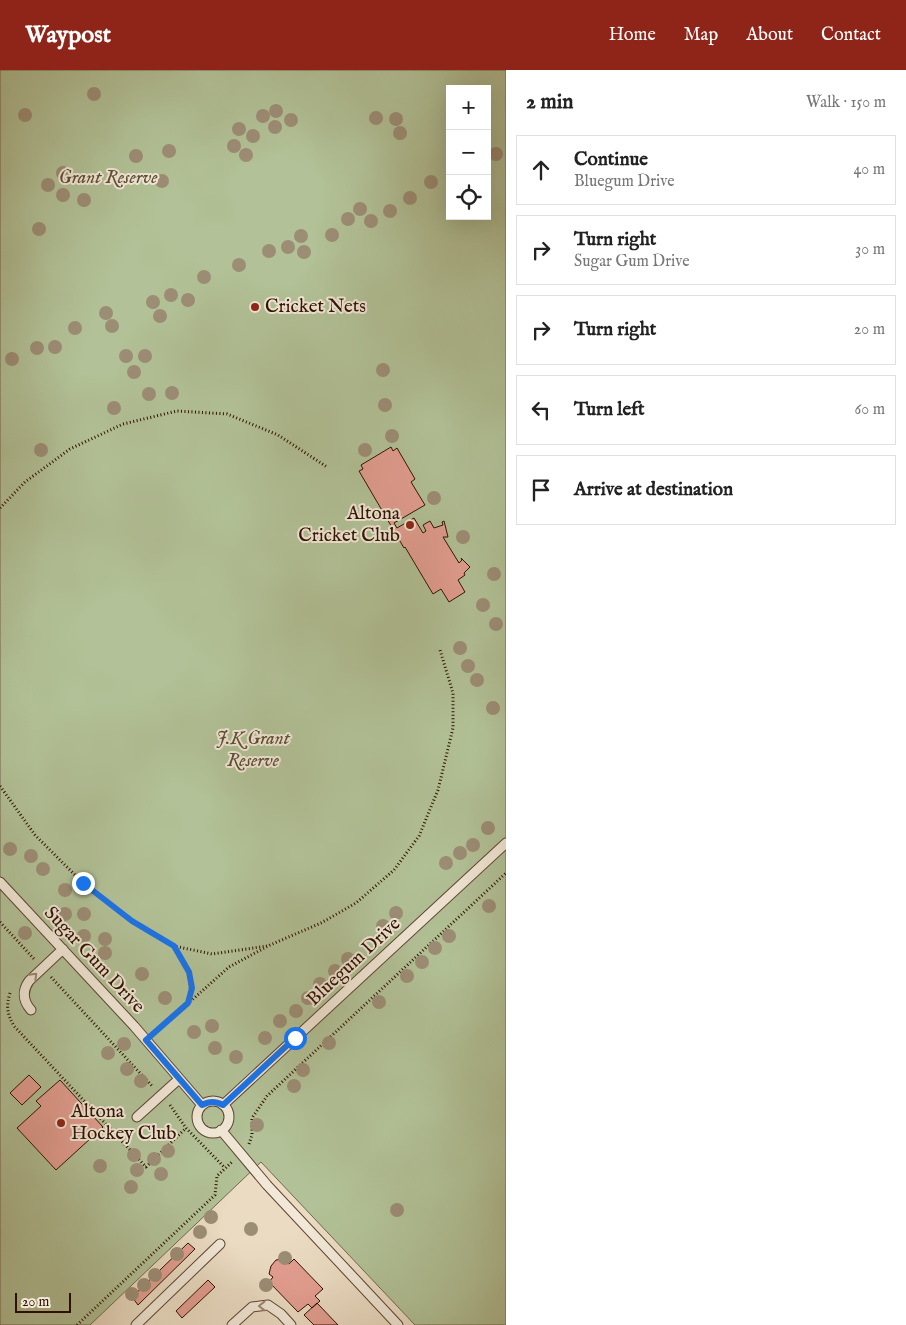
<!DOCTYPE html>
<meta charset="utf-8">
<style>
:root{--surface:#fff;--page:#f6f6f6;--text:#222;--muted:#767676;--line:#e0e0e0;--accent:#8f2418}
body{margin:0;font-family:"IM FELL English",serif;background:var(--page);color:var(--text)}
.controls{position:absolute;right:15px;top:15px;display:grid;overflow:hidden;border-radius:0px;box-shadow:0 5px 20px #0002}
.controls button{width:45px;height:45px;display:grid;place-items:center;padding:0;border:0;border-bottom:1px solid var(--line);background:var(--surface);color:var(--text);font:25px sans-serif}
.scale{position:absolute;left:15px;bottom:12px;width:56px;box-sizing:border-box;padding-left:5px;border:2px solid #2f1002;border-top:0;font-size:14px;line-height:18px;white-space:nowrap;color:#2f1002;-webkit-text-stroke:4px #f1e8d7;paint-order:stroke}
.stop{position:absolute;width:15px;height:15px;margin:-11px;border:4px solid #1a73e8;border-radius:50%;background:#fff}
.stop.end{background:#1a73e8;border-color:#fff;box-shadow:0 1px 5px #0008}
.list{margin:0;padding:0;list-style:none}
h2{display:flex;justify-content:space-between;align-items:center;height:65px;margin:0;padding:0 20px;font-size:21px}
h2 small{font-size:16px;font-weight:400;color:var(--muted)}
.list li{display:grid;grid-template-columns:32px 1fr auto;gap:15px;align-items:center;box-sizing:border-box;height:70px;margin:0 10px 10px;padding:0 10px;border:1px solid var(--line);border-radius:0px}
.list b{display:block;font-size:19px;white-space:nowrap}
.list p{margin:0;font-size:16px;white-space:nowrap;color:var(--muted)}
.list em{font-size:16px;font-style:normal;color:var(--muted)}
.icon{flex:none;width:28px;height:28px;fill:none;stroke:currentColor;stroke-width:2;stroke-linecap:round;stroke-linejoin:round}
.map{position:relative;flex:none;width:506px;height:1255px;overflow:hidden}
header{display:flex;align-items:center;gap:30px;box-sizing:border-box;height:70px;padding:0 25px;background:var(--accent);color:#fff}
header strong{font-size:24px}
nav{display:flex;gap:28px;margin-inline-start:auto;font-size:18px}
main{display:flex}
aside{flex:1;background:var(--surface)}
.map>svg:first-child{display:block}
</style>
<header>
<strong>Waypost</strong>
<nav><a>Home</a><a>Map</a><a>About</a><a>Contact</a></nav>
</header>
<main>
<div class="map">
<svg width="506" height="1255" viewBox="0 0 506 1255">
<rect width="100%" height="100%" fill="#eadbc2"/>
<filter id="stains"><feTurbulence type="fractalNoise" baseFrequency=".004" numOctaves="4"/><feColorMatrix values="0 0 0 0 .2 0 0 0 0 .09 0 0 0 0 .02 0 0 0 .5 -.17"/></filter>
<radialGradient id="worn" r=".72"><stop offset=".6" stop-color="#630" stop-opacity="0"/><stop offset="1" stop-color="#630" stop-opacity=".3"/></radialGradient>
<path fill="#b2c197" stroke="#70684c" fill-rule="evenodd" d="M0,0H506V1255H415L261,1092L90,1255H0ZM450,19H487V146H450Z"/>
<path fill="#e39e91" stroke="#2f1002" d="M391,377L393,381L397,378L415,409L411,412L425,435L394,453L397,458L414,448L423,463L426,461L423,455L430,451L434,458L443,455L442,452L444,451L448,467H443L459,493L462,490L461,488L470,497L464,503L465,505L458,510L465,522L449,532L441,519L433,524L405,477L404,478L359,401L363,399L361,395Z
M29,1005L41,1017L22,1035L10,1023Z
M60,1010L103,1057L56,1100L17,1058L41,1036L36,1031Z
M188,1173L195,1179L138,1235L132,1227Z
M283,1189L289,1194L294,1189L323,1219L315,1226L320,1231L312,1238L308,1234L298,1242L269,1212L273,1207L269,1204L271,1196L276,1190Z
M208,1210L215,1217L182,1248L176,1241Z
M317,1233L338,1255H314L304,1245Z"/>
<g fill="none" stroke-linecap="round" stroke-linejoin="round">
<defs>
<path id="lane" d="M0,812L134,956L202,1035
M31,940C23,931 22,921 29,911L63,879
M197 1047a16 16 0 1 1 32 0a16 16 0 1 1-32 0Z
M223,1035L506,773
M137,1047L179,1009
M221,1060L267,1115L398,1255
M136,1255L220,1174
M232,1255L252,1237L268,1235L281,1244L291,1255"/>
</defs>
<use href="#lane" stroke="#5e4332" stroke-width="11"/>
<path stroke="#2f1002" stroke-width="3" stroke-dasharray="1 2.5" stroke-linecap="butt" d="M0,438L25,412L70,379L123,354L177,341L227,344L278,365L327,397
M0,716L35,765L83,813L132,851L174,876L212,884L267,876
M0,852L35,890
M174,876C187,898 194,906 188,933
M51,907L152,1016
M10,923C6,936 7,944 14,956L146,1097L186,1058
M156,962L229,897L270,875L321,853L356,833L394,800L419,766L438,720L453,658V623L440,580
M170,1035L186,1058L225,1098
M249,1074L252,1065V1048L267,1026L506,803
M77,1255L215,1125L217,1106L233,1091"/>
<use href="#lane" stroke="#f1e8d7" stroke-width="9"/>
</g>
<g fill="#9c8d75">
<circle cx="94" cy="24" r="7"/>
<circle cx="276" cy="41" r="7"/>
<circle cx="25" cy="45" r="7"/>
<circle cx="263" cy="46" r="7"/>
<circle cx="376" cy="48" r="7"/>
<circle cx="396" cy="49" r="7"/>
<circle cx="291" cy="50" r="7"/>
<circle cx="275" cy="57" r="7"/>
<circle cx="239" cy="59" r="7"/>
<circle cx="400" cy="63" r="7"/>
<circle cx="253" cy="66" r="7"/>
<circle cx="234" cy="76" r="7"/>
<circle cx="169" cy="81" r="7"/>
<circle cx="496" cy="84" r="7"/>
<circle cx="246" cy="85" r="7"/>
<circle cx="136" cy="86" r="7"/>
<circle cx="63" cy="103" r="7"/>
<circle cx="162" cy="111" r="7"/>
<circle cx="431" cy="112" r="7"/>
<circle cx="48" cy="115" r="7"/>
<circle cx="63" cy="125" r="7"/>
<circle cx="410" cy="128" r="7"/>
<circle cx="84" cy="130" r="7"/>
<circle cx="360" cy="139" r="7"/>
<circle cx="390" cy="141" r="7"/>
<circle cx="348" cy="149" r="7"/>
<circle cx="371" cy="151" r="7"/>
<circle cx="39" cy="159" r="7"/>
<circle cx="332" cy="165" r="7"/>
<circle cx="301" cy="166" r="7"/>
<circle cx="288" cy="177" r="7"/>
<circle cx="269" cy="181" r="7"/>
<circle cx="304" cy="182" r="7"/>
<circle cx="239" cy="195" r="7"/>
<circle cx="204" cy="207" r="7"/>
<circle cx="171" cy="225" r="7"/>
<circle cx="188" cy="230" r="7"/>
<circle cx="153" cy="232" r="7"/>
<circle cx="106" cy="243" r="7"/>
<circle cx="160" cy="246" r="7"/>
<circle cx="112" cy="256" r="7"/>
<circle cx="75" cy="258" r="7"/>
<circle cx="55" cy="277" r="7"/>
<circle cx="37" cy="278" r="7"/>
<circle cx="126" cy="286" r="7"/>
<circle cx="145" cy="286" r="7"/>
<circle cx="12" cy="289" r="7"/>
<circle cx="383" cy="300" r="7"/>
<circle cx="134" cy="302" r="7"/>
<circle cx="172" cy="323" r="7"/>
<circle cx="149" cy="324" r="7"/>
<circle cx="385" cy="335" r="7"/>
<circle cx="114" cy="338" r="7"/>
<circle cx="392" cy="366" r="7"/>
<circle cx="41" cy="380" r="7"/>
<circle cx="365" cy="380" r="7"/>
<circle cx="434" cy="428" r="7"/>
<circle cx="463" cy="467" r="7"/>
<circle cx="494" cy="504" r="7"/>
<circle cx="483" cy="535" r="7"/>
<circle cx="496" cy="554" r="7"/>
<circle cx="460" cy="578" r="7"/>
<circle cx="468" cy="596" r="7"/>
<circle cx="477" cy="610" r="7"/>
<circle cx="493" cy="638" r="7"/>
<circle cx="488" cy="758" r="7"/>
<circle cx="473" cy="775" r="7"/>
<circle cx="10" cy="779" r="7"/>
<circle cx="460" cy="783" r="7"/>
<circle cx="31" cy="786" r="7"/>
<circle cx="446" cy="793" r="7"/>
<circle cx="43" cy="799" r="7"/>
<circle cx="65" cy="820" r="7"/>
<circle cx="489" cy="836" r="7"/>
<circle cx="396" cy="843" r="7"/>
<circle cx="65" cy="844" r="7"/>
<circle cx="84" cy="844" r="7"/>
<circle cx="383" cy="856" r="7"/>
<circle cx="25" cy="863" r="7"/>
<circle cx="84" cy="866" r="7"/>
<circle cx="449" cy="866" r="7"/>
<circle cx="105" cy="869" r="7"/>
<circle cx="435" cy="878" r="7"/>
<circle cx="105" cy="883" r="7"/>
<circle cx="348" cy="889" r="7"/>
<circle cx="422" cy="892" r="7"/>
<circle cx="335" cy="901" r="7"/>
<circle cx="142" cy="904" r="7"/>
<circle cx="407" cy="906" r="7"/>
<circle cx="320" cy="914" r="7"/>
<circle cx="165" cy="928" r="7"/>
<circle cx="308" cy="928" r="7"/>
<circle cx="379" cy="932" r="7"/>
<circle cx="296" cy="941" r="7"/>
<circle cx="280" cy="951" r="7"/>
<circle cx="212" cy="956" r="7"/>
<circle cx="194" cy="962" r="7"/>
<circle cx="265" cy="968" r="7"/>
<circle cx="329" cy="973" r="7"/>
<circle cx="124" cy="974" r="7"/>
<circle cx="215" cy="978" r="7"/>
<circle cx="108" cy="983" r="7"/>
<circle cx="236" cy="987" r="7"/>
<circle cx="127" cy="999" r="7"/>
<circle cx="303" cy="1000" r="7"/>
<circle cx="141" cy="1011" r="7"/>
<circle cx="294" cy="1016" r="7"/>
<circle cx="257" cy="1055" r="7"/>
<circle cx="168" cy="1081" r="7"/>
<circle cx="134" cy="1085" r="7"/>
<circle cx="154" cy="1089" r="7"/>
<circle cx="100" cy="1096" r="7"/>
<circle cx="137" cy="1100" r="7"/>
<circle cx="161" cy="1104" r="7"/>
<circle cx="131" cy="1117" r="7"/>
<circle cx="397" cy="1140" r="7"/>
<circle cx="211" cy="1147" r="7"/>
<circle cx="251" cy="1159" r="7"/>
<circle cx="200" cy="1162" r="7"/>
<circle cx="177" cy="1184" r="7"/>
<circle cx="285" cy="1188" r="7"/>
<circle cx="155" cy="1205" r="7"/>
<circle cx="144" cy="1215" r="7"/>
<circle cx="266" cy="1215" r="7"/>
<circle cx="132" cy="1224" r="7"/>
</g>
<defs><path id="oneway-chevron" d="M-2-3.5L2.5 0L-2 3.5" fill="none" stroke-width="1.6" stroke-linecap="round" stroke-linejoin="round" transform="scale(1.25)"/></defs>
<g stroke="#9a8777">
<use href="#oneway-chevron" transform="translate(34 906) rotate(-45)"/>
<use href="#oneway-chevron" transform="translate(262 1236) rotate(180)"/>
</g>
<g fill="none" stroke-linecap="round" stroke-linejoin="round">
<path stroke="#1a73e8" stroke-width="6" d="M83,813L132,851L174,876L189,902L192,918L188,933L146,970L202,1035C210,1031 215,1031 223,1035L295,968"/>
</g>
<g fill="#8f2418" stroke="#f1e8d7" stroke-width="2">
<circle cx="255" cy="237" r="5"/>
<circle cx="410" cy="455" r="5"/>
<circle cx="61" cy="1053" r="5"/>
</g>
<g text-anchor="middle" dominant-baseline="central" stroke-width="4" stroke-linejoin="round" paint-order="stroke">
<g font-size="19" font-style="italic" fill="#5d4e36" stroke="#f1e8d7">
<text x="108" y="108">Grant Reserve</text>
<text x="253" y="669">J.K Grant<tspan x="253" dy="22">Reserve</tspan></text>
</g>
<g font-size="19" fill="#2f1002" stroke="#f1e8d7" text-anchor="start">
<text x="265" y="237">Cricket Nets</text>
<text x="400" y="444" text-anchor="end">Altona<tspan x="400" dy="22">Cricket Club</tspan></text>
<text x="71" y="1042">Altona<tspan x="71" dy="22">Hockey Club</tspan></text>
</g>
<g font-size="19" fill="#2f1002" stroke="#f1e8d7">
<text transform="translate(94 890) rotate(47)">Sugar Gum Drive</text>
<text transform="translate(354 892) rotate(-43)">Bluegum Drive</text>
</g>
</g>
<rect width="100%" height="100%" filter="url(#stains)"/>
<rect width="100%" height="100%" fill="url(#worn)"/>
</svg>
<div class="controls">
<button>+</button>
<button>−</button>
<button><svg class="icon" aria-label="locate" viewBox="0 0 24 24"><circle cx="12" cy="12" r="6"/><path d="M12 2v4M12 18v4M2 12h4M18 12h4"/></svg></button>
</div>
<div class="scale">20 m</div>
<div class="stop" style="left:295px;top:968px"></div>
<div class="stop end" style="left:83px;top:813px"></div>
</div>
<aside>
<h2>2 min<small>Walk · 150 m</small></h2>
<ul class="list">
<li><svg class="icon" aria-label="ahead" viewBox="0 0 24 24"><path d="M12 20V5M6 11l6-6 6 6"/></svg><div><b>Continue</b><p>Bluegum Drive</p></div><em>40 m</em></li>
<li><svg class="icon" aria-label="right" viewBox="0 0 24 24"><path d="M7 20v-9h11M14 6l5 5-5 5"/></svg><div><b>Turn right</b><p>Sugar Gum Drive</p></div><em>30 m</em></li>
<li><svg class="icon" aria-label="right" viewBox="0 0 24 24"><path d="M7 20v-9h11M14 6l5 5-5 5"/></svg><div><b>Turn right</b></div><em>20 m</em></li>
<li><svg class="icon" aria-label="left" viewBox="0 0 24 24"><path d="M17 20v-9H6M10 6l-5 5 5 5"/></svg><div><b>Turn left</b></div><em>60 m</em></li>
<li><svg class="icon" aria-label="arrive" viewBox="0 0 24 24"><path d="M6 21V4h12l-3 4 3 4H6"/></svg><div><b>Arrive at destination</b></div></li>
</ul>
</aside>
</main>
